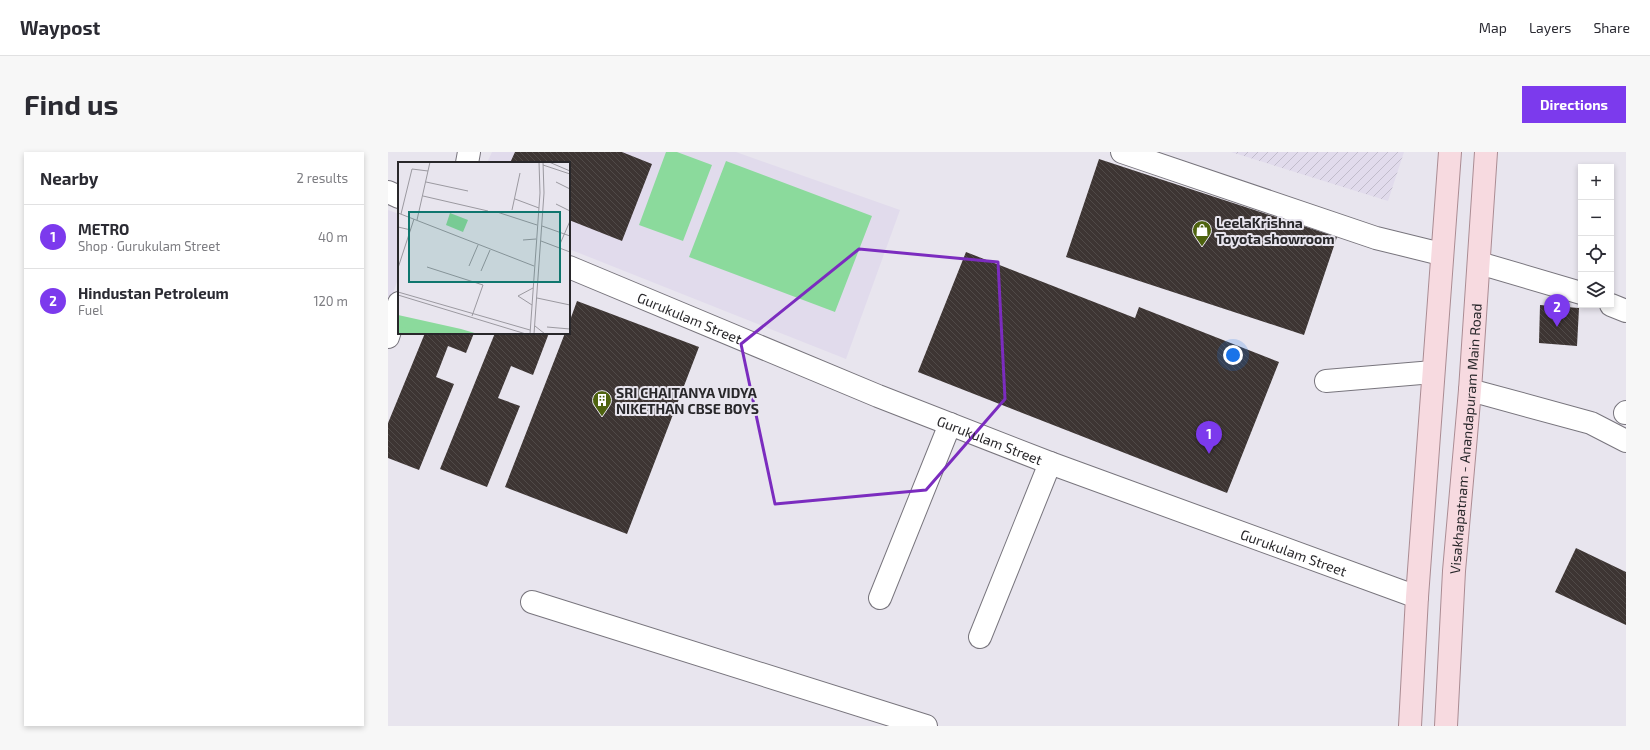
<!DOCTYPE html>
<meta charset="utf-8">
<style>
:root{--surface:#fff;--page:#f7f7f7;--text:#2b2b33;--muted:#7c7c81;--line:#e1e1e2;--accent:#7c3aed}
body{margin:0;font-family:"Exo 2",sans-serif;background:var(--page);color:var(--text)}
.controls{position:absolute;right:12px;top:12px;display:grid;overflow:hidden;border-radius:0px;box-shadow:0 2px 6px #0003}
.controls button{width:36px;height:36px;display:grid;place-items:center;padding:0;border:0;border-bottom:1px solid var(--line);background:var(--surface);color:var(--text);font:20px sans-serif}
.you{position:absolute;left:845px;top:203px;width:14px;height:14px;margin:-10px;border:3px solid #fff;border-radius:50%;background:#1a73e8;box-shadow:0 0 0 6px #1a73e833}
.badge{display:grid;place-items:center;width:26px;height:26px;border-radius:50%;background:var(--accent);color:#fff;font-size:13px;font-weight:700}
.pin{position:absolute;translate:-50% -33px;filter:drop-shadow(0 1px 2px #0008)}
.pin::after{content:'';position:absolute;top:21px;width:14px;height:12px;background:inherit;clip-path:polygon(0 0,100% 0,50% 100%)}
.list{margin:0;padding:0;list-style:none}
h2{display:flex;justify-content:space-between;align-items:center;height:52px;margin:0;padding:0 16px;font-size:17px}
h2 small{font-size:13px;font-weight:400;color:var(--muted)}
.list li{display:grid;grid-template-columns:26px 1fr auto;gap:12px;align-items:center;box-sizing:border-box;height:64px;padding:0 16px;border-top:1px solid var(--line)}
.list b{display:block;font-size:15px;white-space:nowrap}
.list p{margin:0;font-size:13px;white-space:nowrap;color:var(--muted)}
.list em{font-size:13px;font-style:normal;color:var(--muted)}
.icon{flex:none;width:22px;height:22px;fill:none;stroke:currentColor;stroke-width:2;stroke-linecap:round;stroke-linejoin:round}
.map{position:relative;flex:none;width:1238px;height:574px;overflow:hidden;border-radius:0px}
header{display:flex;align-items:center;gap:24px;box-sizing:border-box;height:56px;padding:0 20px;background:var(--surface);border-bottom:1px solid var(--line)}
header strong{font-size:19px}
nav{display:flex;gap:22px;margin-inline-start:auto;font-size:14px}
.intro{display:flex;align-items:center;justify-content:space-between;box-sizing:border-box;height:96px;padding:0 24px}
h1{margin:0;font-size:28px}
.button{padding:10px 18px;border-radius:0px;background:var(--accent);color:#fff;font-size:14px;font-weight:700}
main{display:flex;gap:24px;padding:0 24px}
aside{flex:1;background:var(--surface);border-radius:0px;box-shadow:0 2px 6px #0003}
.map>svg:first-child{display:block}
</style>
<header>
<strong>Waypost</strong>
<nav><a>Map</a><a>Layers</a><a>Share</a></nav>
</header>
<div class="intro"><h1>Find us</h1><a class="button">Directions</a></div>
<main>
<aside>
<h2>Nearby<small>2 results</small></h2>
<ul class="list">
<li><span class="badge">1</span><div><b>METRO</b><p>Shop · Gurukulam Street</p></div><em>40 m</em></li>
<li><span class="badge">2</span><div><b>Hindustan Petroleum</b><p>Fuel</p></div><em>120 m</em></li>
</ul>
</aside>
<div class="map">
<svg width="1238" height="574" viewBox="0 0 1238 574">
<defs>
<pattern id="industrial-furrows" width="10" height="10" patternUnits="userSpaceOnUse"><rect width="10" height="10" fill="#e1dbec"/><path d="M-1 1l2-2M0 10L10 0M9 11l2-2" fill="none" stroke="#c1bccb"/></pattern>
<pattern id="building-back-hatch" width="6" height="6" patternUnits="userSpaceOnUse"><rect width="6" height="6" fill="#3d3533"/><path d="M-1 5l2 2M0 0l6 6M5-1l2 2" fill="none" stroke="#504a48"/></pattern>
</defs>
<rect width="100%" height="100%" fill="#e8e5ee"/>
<path fill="#e1dbec" d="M104,0H348L512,58L458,207L181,97V11H99Z
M0,58L11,62V124L0,156Z"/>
<path fill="url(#industrial-furrows)" d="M843,0H1016L1000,49Z"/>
<path fill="#8bda9c" d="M278,0H289L324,13L295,89L251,73Z
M338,9L484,64L447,160L301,105Z"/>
<path fill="url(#building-back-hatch)" d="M127,0H234L264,12L234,89L181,68V11H122Z
M711,7L949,85L916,183L678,105Z
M578,100L747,166L751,155L891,210L839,341L530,220Z
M189,149L311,195L239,382L117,335L177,181H181V171Z
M1152,153L1191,156L1189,194L1151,191Z
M37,181H86L78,201L60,194L48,225L66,232L31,318L0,306V271Z
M107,181H161L145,223L123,214L110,246L132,254L99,335L52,317Z
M1188,396L1238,420V473L1167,440Z"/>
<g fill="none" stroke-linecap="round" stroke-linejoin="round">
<defs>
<g id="minor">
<path d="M734,0L988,86L1053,102"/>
<path d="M79,11L81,0"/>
<path d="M0,40L11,45"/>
<path d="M1091,111L1193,141"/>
<path id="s1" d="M181,115L490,244L662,311L1029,445"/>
<path d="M1223,153L1238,159"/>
<path d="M0,185L11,151"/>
<path d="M938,229L1045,220"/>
<path d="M1082,238L1203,271L1238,289"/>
<path d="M1237,261L1238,260"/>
<path d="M492,446L562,272"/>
<path d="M144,450L538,574"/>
<path d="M592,485L662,311"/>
</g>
<g id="major">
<path d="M1022,574L1029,445L1062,0"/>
<path id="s2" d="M1058,574L1066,419L1082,238L1098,0"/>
</g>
</defs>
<use href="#minor" stroke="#78757d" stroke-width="24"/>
<use href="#major" stroke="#ab8c93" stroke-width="24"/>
<use href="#minor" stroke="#fff" stroke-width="22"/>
<use href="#major" stroke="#f7dae0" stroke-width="22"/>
</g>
<path fill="none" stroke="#7b2cbf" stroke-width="3" stroke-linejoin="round" d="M471,97L610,110L617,247L538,338L387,352L353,192Z"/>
<defs>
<symbol id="shop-pin" viewBox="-11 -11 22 30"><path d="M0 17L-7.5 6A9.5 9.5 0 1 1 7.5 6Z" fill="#4e630e" stroke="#e8e5ee"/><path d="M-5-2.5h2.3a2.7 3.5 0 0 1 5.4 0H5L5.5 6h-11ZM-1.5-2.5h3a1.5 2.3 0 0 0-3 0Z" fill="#fff"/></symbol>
<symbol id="building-pin" viewBox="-11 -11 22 30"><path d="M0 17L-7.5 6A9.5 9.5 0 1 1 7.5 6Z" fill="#4e630e" stroke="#e8e5ee"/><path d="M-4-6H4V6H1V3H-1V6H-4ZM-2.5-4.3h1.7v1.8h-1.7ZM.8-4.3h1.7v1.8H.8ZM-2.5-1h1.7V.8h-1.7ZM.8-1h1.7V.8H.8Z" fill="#fff"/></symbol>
</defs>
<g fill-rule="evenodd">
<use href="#shop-pin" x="803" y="67" width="22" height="30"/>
<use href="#building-pin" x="203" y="237" width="22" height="30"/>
</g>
<g text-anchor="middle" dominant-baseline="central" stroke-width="4" stroke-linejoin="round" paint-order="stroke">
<g font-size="14" font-weight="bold" fill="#28272a" stroke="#e8e5ee" text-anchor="start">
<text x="828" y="70">LeelaKrishna<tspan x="828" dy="16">Toyota showroom</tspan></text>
<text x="228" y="240">SRI CHAITANYA VIDYA<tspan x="228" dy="16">NIKETHAN CBSE BOYS</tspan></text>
</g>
<g font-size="14" fill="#28272a" stroke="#e8e5ee">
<text stroke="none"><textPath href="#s1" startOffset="131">Gurukulam Street</textPath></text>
<text stroke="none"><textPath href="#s1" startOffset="455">Gurukulam Street</textPath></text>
<text stroke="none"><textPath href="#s2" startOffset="288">Visakhapatnam - Anandapuram Main Road</textPath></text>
<text stroke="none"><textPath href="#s1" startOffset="779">Gurukulam Street</textPath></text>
</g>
</g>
<g transform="translate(10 10)">
<rect width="172" height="172" fill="#e8e5ee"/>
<path d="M52,51L70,58L65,70L48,63ZM0,153L63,167L80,172H0Z" fill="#8bda9c"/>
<path d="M0,164L29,172H0Z" fill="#8bda9c"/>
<path fill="none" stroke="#9b99a0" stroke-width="1" d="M151,0L172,9M145,3L172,12M28,20L70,29M158,20L172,27M25,34L90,49M117,37L141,46M158,42L172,49M114,48L122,11M99,50L139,63M0,51L136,104M3,52L14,7L30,9M19,58L32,0M144,64L172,74M0,65L13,68M125,78L138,77M143,79L172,90M162,82L172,59M71,104L80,83M29,105L85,123L74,154M0,106L16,57M83,109L92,88M0,130L132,168M0,133L128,172M139,136L172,143M134,143L120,134L135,126M137,164L147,172M149,165L172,167M132,172L142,31L141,0M136,172L146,31L145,0"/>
<path fill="#0f766e" fill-opacity="0.15" stroke="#0f766e" stroke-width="2" d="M11,50H162V120H11Z"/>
<rect width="172" height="172" fill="none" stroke="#28272a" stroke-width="2"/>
</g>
</svg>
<div class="controls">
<button>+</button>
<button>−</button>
<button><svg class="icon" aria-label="locate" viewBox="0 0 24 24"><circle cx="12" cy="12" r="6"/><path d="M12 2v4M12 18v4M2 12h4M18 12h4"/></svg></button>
<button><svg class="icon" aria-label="layers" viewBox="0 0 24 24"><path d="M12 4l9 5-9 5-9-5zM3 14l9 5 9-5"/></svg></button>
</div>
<div class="you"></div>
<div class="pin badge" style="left:821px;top:302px">1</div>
<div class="pin badge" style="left:1169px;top:175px">2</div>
</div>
</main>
